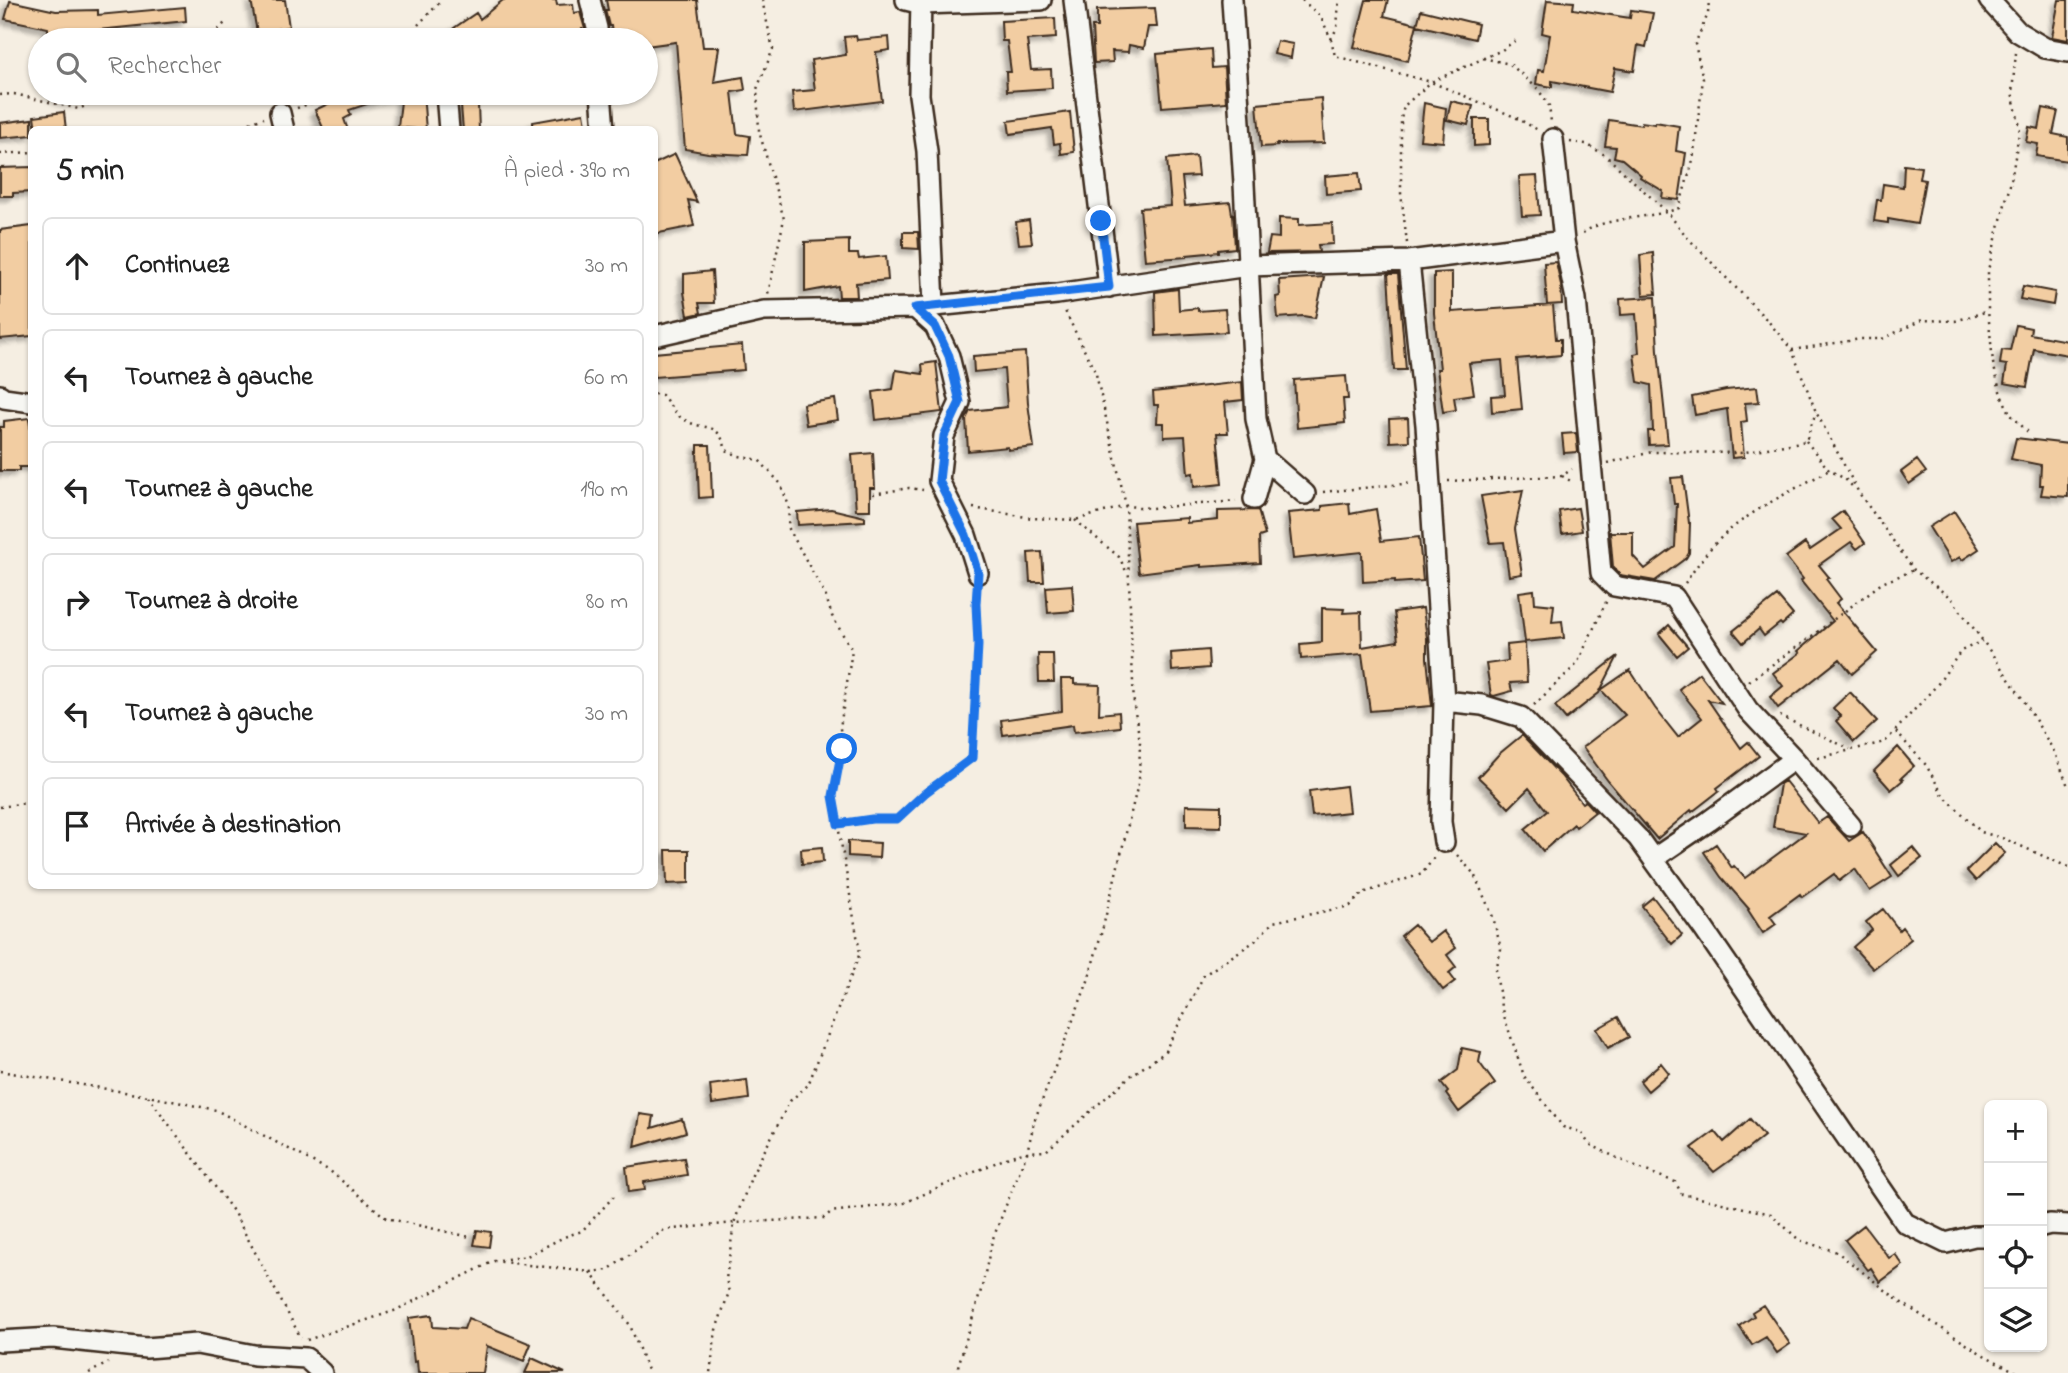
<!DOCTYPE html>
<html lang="fr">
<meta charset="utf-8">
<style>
:root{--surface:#fff;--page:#f6f6f6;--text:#222;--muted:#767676;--line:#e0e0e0}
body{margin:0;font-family:"Indie Flower",sans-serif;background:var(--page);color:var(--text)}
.controls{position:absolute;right:21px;bottom:21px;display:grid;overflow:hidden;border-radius:10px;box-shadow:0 2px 5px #0004}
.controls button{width:63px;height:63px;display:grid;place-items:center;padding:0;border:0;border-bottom:2px solid var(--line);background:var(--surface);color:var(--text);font:35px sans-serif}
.stop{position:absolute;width:21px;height:21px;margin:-16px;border:5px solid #1a73e8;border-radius:50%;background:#fff}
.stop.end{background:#1a73e8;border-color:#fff;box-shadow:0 2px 7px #0008}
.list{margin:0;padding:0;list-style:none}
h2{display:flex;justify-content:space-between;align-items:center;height:91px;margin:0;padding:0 28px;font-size:30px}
h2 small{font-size:23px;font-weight:400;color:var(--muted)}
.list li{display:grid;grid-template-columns:46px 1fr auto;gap:21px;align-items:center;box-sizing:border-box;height:98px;margin:0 14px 14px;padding:0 14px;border:2px solid var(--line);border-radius:10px}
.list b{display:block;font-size:26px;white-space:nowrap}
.list em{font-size:23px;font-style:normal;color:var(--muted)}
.icon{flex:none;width:38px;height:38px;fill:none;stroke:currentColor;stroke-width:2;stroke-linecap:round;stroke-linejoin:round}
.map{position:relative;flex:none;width:2068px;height:1373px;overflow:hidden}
.search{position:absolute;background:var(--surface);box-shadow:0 2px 5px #0004;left:28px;top:28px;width:630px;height:77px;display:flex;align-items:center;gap:18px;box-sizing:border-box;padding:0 24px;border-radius:38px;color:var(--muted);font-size:26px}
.panel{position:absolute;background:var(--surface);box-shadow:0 2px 5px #0004;left:28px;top:126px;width:630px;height:763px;border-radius:10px}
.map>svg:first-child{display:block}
</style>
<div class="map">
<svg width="2068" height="1373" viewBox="0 0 2068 1373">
<defs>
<filter id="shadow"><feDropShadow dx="-4.5" dy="4.5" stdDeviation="2" flood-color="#0004"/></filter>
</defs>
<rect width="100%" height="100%" fill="#f5eee2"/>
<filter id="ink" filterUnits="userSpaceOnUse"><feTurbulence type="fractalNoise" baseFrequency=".0143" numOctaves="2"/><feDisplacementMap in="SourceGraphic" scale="14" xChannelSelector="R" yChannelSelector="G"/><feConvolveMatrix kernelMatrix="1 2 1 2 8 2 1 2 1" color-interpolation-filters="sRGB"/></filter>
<g filter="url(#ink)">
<path fill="#f2cda2" stroke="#3b2a1e" stroke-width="2" filter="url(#shadow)" d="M251,0H285L289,27L257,32Z
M503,0H556L557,5L573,4L574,13L580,12L585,29H582L584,40H462L454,28L476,13L480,19Z
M606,0H697L703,47H719L714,82L743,77L745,90L732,92L737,134L750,136L748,155L708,153L685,149L676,42L646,46V40H618L617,32L612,33L611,26H609L605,10H608Z
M1366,0H1388L1384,16L1417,24L1408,61L1354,47Z
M1547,0L1574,2L1573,9L1630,18L1631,10L1653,13L1646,47L1638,45L1634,71L1615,68L1610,92L1552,81V87L1536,84L1538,70L1544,71L1550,35L1542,33Z
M2059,0H2068V40L2052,37Z
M10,1L56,11L98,10V15L185,7L186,21L98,30L48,32V28L5,19Z
M1155,8L1157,27H1148L1144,48L1129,45L1128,52L1112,51L1113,62L1094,63L1092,27H1097V10Z
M1421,10L1478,24L1475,39L1417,25Z
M1055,18L1056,38L1027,40L1031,70L1051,69L1052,88L1007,91L1006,72H1011L1007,41H1002L1001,21Z
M856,36L857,40L889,37L890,50L876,52L882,101L794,112L792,92L815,90L811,60L846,55L844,37Z
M1277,41L1293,44L1291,58L1274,54Z
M1211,49L1212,68L1224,67L1226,102L1162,107L1157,54Z
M351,93H393L394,95L349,110L351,115L344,119L348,130H324L315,110Z
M402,93H423L426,130L398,127Z
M1321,98L1324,143L1276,144L1277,146L1261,147L1257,104Z
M1451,101L1473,106L1468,125L1447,120Z
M1424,103L1446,108L1443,142L1420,140Z
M478,104L479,130H463L461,106Z
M2043,108L2058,111L2053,134L2068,137V161L2036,156L2038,144L2026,142L2029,127L2039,129Z
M64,112L66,130H36L34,116Z
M1070,112L1074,152L1061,154L1060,143L1054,144L1052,128L1010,134L1008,121Z
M584,113L587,130H533V122Z
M32,119V135L0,138V123Z
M1474,119H1489V145L1474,146Z
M1609,120L1641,125L1642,122L1655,124V122L1679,126L1676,151L1686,153L1679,200L1662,198L1663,191L1640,177L1641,175L1622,159L1614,157L1616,147L1605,146Z
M675,154L697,202L688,200L694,226L654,234V164Z
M1196,156L1198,176L1182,177L1185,206L1230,202L1232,214H1233L1235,248L1218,250V252L1187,255V257L1145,260L1140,208L1171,206L1167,159Z
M1904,165L1921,167L1919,179L1925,180L1917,224L1888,219V223L1874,221L1877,200H1881L1883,184L1903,187Z
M32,167V192L13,193V196H0V168Z
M1359,173L1361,191L1326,194L1325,176Z
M1537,176L1540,215L1522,216L1519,177Z
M1279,218L1299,219V225L1332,223L1333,244L1318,245L1319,252L1267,253L1270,237L1279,238Z
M1029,220L1032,243L1019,244L1016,222Z
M32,226V336L0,339V230Z
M903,232H918L919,249L903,248Z
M849,240V254H858L859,259L886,256L888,280L856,283L857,297H839L838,286L805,292V242Z
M1653,253L1656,294L1643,295L1640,255Z
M1556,262L1561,285L1562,304L1547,305L1544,263Z
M712,271L714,303H699L701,313L688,316L684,292V274Z
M1452,272V312L1553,305L1556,339H1561V355L1517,359L1522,409L1492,412L1491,396L1505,395L1502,360L1469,363L1474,394L1454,397L1456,410L1443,412L1437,369H1440L1434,313V273Z
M1388,274H1398L1406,370H1394Z
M1324,277L1315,318L1303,316L1278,318L1276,297L1280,296L1279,280Z
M2023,286L2055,292L2053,305L2020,299Z
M1178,289L1179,310L1198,308V311L1225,309L1227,332L1156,336L1155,292Z
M1655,297L1658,351L1668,444L1649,445L1648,431H1653L1651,385L1638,382L1634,354L1639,353L1636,314L1621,315L1620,299Z
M2016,325L2031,328L2030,334L2068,341V355L2034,349L2027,387L2004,383L2007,365L2000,364L2002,350L2010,351Z
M742,345L744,370L654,377V353Z
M1025,352L1028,403L1034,447L1008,450V447L968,451L966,419L970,411L1007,407L1004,369L974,372L973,356Z
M936,362L942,412L876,420L873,392L893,389L896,370L923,374L922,364Z
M1346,376L1348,399H1343L1345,423L1297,428L1294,380Z
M1242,382L1243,400L1225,402L1228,433H1217L1222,484L1194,487L1193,473L1188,474L1185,436L1164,437V423H1157L1158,405H1154L1153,392Z
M1757,387L1759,402L1745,403L1747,421L1741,422L1744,457L1732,458L1727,409L1695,415L1692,397L1726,390Z
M835,399L838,420L806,425L803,404Z
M29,418L32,441V467H19V471H0V427H4V421Z
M1408,418L1409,441L1390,442L1389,419Z
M1576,433L1578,452L1564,453L1562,434Z
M2016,438L2068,444V497L2041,495L2043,485H2040L2041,465L2011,459Z
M698,445H710L712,497L699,498L697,452H698Z
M873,453L875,488H870V510H856L852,455Z
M1917,460L1926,472L1909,484L1901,472Z
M1683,477L1689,523H1690L1689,553L1686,558L1655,581L1620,575L1613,567L1610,532H1633V556L1645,569L1675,547L1677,504H1674L1671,478Z
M1523,490L1515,529L1522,574L1509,576L1504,542L1490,543L1481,496Z
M1349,503L1350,514L1376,509L1381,541L1419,537L1423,581L1395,583V580L1363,582L1362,552L1293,559L1288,513L1322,510V506Z
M1578,508L1582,531L1562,534L1559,511Z
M831,509L865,517V521L798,525L797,512Z
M1258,510L1265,535L1259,537L1260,563L1201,567V565L1139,573L1133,522L1187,518V523L1218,520V511Z
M1843,511L1865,543L1857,549L1851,542L1819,565L1829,577L1826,579L1841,599L1836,603L1877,652L1852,674L1840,659L1778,708L1770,697L1783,686L1773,673L1800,653L1798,651L1833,621L1801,581L1803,579L1786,557L1805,543L1810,550L1841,529L1832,519Z
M1954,511L1979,549L1962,560L1960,557L1951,562L1929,527Z
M1042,552L1044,582H1030L1028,553Z
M1072,585L1074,611L1048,613L1046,587Z
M1534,590L1535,603L1554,605L1552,622L1562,621L1564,638L1525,642L1519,592Z
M1777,596L1793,615L1782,625L1780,623L1764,636L1759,629L1743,643L1733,631Z
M1322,608L1344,609L1343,613L1361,612L1362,647L1398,641L1394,612L1423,608L1427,638V658L1432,706L1370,711L1362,654L1301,659L1300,644L1322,642Z
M1669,625L1688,647L1677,656L1659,634Z
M1525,643L1527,682L1510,683L1512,691L1494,696L1491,695L1486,664L1508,661L1507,645Z
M1208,650L1209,668L1172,671L1171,653Z
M1038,654H1053L1054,682H1039Z
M1618,656L1599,693L1566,719L1555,706Z
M1630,670L1655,708L1678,737L1702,718L1679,689L1699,673L1722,703L1708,700L1741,748L1748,742L1759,756L1717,788L1719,791L1692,812L1691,810L1657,839L1608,781L1583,747L1625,715L1601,690Z
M1061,679H1074V684L1100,685L1099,714L1119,712L1120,727L1074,732L1073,725L1003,735L1001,720L1062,711Z
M1850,692L1877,721L1854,742L1836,721L1841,717L1833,708Z
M1522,735L1561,776L1582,803L1585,801L1595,812L1576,827L1574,824L1543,851L1525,829L1547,811L1529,788L1509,808L1496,794L1478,777L1499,754Z
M1898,747L1914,766L1901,778L1903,780L1891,790L1874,771Z
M1785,781L1818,823L1827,817L1849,841L1863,832L1892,877L1870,891L1855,869L1839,881L1834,874L1802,897L1800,894L1770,916L1776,924L1763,933L1748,910L1749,909L1721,877L1704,852L1716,844L1732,868L1734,866L1745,878L1806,833L1773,827L1780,784Z
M1346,786L1349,812L1312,816L1309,791Z
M1186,805L1221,806V827L1186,826Z
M848,841L880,843L879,858L848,856Z
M1995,843L2005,853L1976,881L1967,871Z
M822,847L823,862L802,864L801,849Z
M1913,847L1922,858L1899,876L1891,865Z
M666,850H689V883L667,884Z
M1653,897L1682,935L1672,944L1642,906Z
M1883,909L1899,930L1902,927L1911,939L1873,969L1853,947L1872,930L1866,922Z
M1414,925L1429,942L1443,931L1456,948L1447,955L1456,967L1449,973L1455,981L1443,990L1401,936Z
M1618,1017L1629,1037L1608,1048L1597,1029Z
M1462,1048L1481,1052L1479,1062L1495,1084L1459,1112L1446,1094L1448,1092L1441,1083L1458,1070Z
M1661,1063L1669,1073L1648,1091L1640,1081Z
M747,1080L749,1099L712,1104L710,1085Z
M640,1114L654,1116L652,1128L682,1119L686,1132L635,1147Z
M1750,1119L1764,1136L1744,1152L1743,1151L1714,1172L1692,1148L1715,1131L1724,1142Z
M684,1158L687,1175L644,1182L645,1190L629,1192L626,1167Z
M1864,1225L1889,1258L1895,1254L1903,1265L1880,1282L1871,1268L1868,1270L1845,1240Z
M477,1230L491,1232L489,1247L474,1245Z
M1763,1305L1790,1344L1777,1353L1766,1337L1752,1345L1739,1326L1754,1316L1752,1312Z
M432,1315L433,1327L464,1329L468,1318L531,1344L524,1361L487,1346L483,1373H418L417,1361L414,1362L409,1318Z
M532,1358L565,1373H525Z"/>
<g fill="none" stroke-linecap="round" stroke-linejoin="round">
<defs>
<path id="minor" d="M590,0L597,28L598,40
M906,0L922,4L1041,0
M921,0L919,95L927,151L934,305
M1074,0L1109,287
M1232,0L1244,184L1256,419L1265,459L1305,494
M1989,0L2018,32L2045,48L2068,52
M404,39L407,40
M446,93L449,130
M601,93L604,130
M280,113L284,130
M1564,241L1576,299L1601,573L1614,586L1674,597L1748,710L1794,759L1709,821L1653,859
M1409,261L1426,425L1444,701L1441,822L1444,842
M915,308L935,326L949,356L960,402L944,436L939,481L966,535L978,573
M654,336L764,311L915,308L1057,294L1248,266L1409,261L1564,241L1553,139
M0,395L4,398L32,402
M1254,499L1265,459
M1444,701L1482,705L1521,717L1638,838L1703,928L1905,1223L1946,1243L1974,1236H1989
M1794,759L1851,826
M2042,1226L2050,1224L2068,1225
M0,1341L53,1338L146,1348L197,1344L254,1355L306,1358L322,1373"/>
</defs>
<use href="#minor" stroke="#3b2a1e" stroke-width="24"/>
<path stroke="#3b2a1e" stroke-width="2.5" stroke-dasharray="2 5" stroke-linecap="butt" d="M762,0L773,49L757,89L759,131L784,219L768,294
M1302,0L1321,17L1331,39L1335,56L1431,82L1515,117L1538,130
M418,25L442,0
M1331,39L1337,28L1339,0
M208,40L226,22
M2016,53L2012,92L2020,127L2011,181L1988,270V311L1993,363L2001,395L2011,415L2029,433
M1483,58L1510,64L1538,89L1549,106L1551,122
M0,95L14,94L79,109L112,93
M297,108L311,103L328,93
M230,130L264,118
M1570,142L1586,144L1605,155L1668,213L1687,237L1768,321L1792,350L1816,412L1859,493L1914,570L1951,598L1983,641L2024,701L2055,753L2068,786
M0,154L32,152
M1583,233C1605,216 1653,219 1679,208L1693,160L1703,79L1695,44L1708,14L1709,0
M1407,243L1401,193V119L1404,106L1431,82L1502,50L1516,40
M1792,350L1861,339H1882L1922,320L1955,321L1988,311
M654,394L662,395C669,403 675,415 685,420C704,432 718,419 726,450L739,456L759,460L780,483L789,506L788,527L826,597L832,616L852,650L840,728L842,749L833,796L860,953L808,1085L790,1101L752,1175L734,1223L726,1279L729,1292L716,1330L710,1373
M1806,441L1829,470L1845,479L1855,489
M1608,463L1652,452L1740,453L1806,441L1816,412
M1562,476L1574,483
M1448,481L1562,476L1572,469
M1323,492L1413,483
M873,494L909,488L923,490
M973,508L1032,518L1075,520L1126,506L1152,508L1236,501
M1075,520L1119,557L1126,571
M1685,583C1693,572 1701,559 1711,548C1742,513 1789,493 1829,470
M1749,681L1800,645L1882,583L1914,570
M1534,705L1577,664L1607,600
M1780,716L1850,749
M1896,732L1926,765L1943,795L1981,832L2005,839L2068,867
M1818,758L1885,742L1937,685L1961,651L1982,641
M0,807L32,802
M838,824L872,819H897L925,793L972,758L978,645L977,589
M1457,855L1474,874L1493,917L1501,949L1496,970L1501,1007L1524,1076L1563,1127L1581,1132L1589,1144L1633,1166L1675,1182L1682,1194L1771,1214L1799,1240L1837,1252L1902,1303L1982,1354L2018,1373
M0,1071L148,1096L216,1110L330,1171L386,1218L470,1237
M148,1096L233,1211L301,1338
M500,1260L527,1256L564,1237L582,1231L615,1195
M590,1272L630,1325L648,1373
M307,1340L394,1311L494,1261L590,1272L608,1270L664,1230L734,1223L824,1218L831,1212L904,1203L1011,1156L1027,1152L1046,1151L1129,1077L1164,1053L1204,975L1255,941L1273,922L1350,906L1363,893L1422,874L1435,856
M89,1373L108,1363
M956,1373L982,1287L992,1241L1027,1152L1035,1119L1088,981L1103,927L1139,780L1140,741L1134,707L1126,506L1096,374L1065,311"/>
<use href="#minor" stroke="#f6f6f2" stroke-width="19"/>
</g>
</g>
<g fill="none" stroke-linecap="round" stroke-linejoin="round" filter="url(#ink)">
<path stroke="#1a73e8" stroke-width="9" d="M842,749L833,796L838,824L872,819H897L925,793L972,758L978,645L976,604L978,573L966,535L939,481L944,436L960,402L949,356L935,326L915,308L1109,287L1101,221"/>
</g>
</svg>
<div class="controls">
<button>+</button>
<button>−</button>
<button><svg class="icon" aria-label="locate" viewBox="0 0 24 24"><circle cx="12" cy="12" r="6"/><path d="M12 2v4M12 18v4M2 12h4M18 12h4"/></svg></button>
<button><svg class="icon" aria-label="layers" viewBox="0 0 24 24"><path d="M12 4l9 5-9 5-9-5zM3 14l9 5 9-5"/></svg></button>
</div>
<div class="stop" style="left:842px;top:749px"></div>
<div class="stop end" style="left:1101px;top:221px"></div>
<div class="search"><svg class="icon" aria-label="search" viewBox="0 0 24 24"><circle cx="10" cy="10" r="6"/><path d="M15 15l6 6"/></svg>Rechercher</div>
<section class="panel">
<h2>5 min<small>À pied · 390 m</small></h2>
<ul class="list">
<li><svg class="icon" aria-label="ahead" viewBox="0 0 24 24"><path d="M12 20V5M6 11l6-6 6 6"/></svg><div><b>Continuez</b></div><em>30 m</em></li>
<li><svg class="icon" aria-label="left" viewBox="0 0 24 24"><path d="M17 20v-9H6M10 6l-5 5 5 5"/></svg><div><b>Tournez à gauche</b></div><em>60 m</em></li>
<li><svg class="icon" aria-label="left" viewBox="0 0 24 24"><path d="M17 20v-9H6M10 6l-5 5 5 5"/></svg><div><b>Tournez à gauche</b></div><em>190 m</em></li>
<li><svg class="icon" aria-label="right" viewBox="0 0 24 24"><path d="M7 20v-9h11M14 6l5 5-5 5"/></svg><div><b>Tournez à droite</b></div><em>80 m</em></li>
<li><svg class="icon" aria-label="left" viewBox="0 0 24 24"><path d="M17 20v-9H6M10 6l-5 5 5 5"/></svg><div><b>Tournez à gauche</b></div><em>30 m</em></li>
<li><svg class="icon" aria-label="arrive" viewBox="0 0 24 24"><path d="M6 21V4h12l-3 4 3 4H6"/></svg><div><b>Arrivée à destination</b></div></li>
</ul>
</section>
</div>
